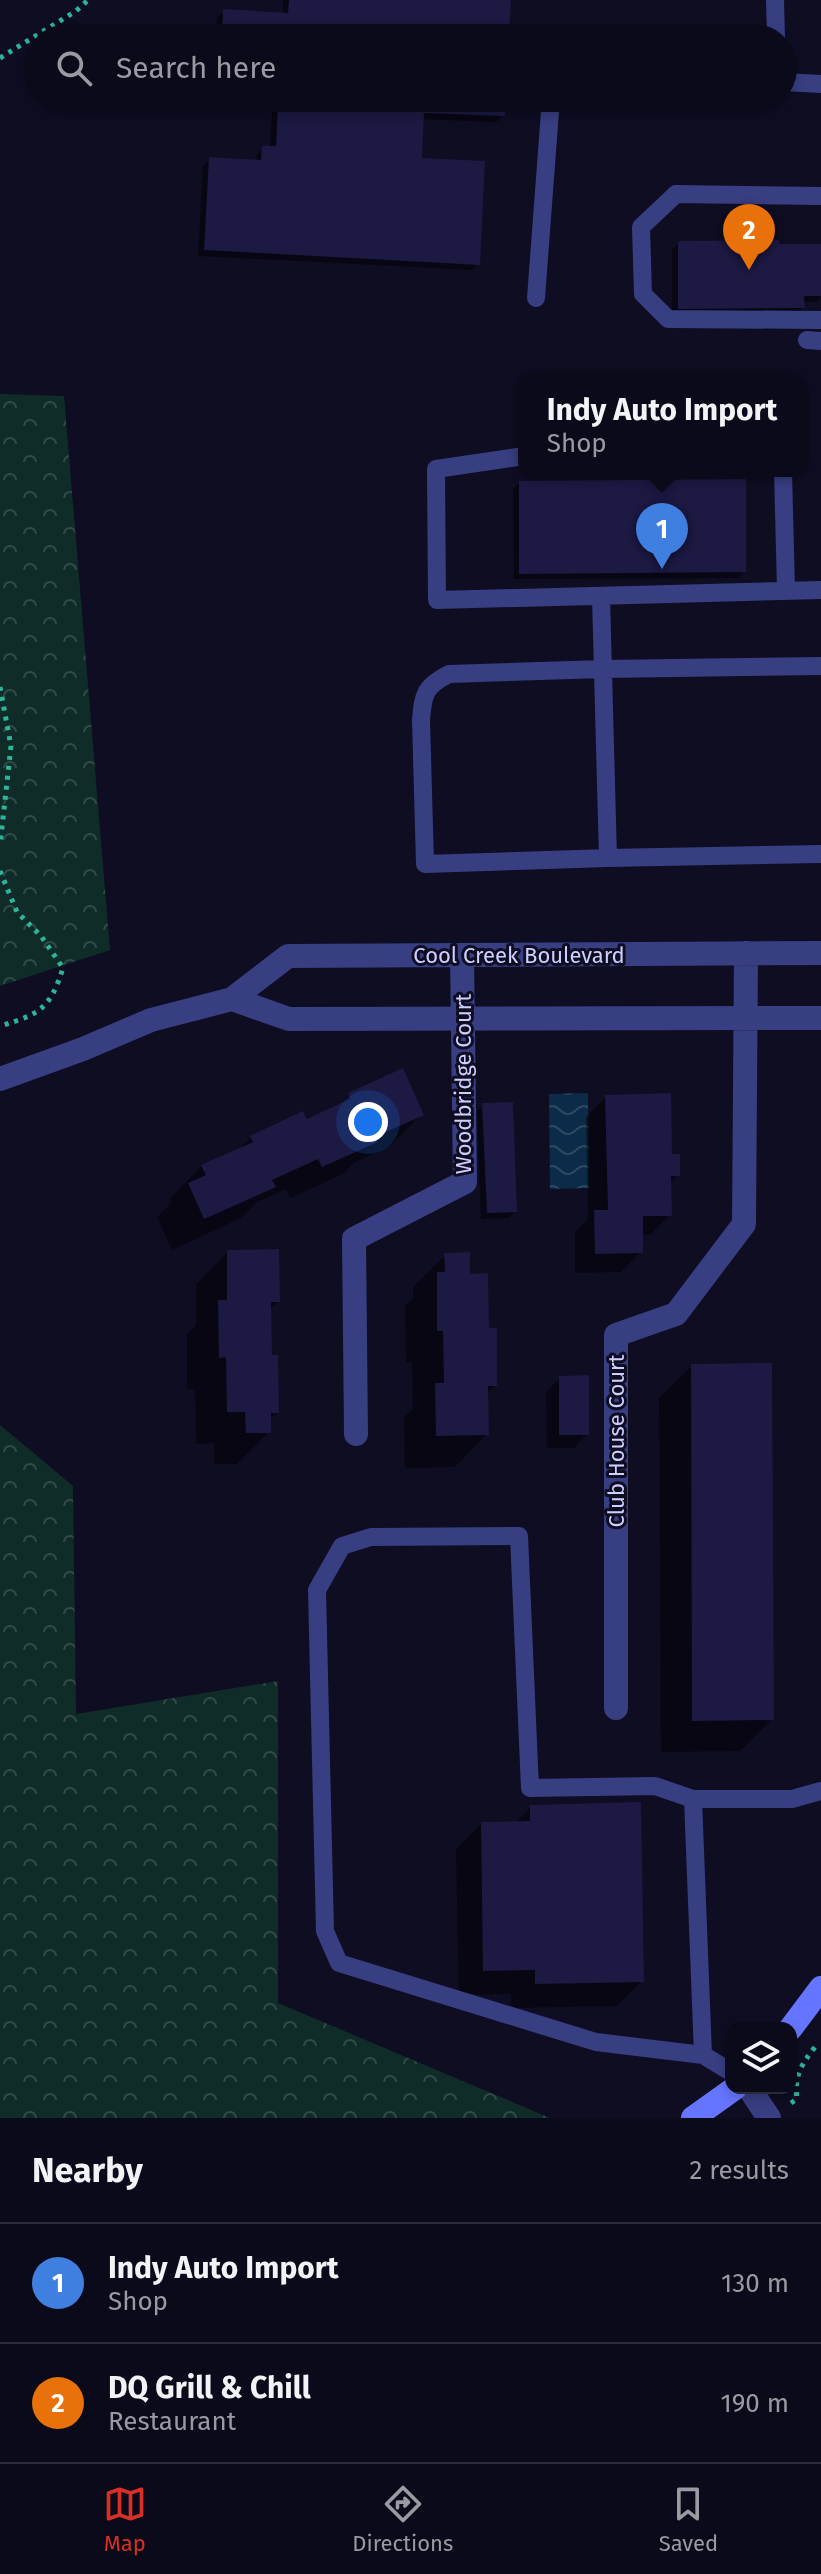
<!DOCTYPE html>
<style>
:root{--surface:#0a0a1a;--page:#181827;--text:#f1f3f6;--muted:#999aa2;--line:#2a2b39;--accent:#d93025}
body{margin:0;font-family:"Fira Sans",sans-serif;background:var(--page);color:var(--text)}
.controls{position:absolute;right:24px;bottom:24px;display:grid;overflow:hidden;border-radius:16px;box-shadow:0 4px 12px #0003}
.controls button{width:72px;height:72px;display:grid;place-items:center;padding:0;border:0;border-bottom:2px solid var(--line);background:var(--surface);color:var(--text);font:40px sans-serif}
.you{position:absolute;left:368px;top:1122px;width:28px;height:28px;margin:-20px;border:6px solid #fff;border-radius:50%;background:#1a73e8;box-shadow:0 0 0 12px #1a73e833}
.badge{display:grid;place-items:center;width:52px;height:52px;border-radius:50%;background:var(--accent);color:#fff;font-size:26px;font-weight:700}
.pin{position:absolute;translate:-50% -66px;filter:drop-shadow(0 2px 4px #0008)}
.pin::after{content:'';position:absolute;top:42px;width:28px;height:24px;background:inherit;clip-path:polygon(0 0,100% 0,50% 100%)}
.popup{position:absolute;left:518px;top:373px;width:288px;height:104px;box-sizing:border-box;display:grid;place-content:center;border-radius:16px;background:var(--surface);filter:drop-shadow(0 2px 6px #0005);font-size:26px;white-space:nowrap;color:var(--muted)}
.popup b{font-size:30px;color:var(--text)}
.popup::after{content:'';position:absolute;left:50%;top:100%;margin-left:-16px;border:16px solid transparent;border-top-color:var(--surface)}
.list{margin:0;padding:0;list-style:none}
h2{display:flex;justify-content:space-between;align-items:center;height:104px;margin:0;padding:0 32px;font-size:34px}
h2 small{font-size:26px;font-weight:400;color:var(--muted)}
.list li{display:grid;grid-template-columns:52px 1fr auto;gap:24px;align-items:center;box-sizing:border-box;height:120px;padding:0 32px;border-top:2px solid var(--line)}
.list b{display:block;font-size:30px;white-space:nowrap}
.list p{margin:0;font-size:26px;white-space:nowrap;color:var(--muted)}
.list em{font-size:26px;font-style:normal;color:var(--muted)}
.icon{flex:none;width:44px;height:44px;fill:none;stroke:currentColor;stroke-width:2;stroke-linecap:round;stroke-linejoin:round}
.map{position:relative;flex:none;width:821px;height:2118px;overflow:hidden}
.search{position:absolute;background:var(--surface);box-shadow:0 4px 12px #0003;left:24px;right:24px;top:24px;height:88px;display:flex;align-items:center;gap:20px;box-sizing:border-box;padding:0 28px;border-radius:44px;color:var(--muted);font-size:30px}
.sheet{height:344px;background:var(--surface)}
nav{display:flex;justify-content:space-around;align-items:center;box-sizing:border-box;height:112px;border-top:2px solid var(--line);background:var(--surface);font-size:22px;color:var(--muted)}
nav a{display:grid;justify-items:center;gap:4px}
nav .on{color:var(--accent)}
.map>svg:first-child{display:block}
</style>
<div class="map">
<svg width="821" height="2118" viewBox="0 0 821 2118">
<defs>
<pattern id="forest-crowns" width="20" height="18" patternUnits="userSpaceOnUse" patternTransform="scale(2)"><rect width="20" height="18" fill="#102c28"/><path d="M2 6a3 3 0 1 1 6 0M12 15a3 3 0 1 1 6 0" fill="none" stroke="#324a48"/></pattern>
<pattern id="water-waves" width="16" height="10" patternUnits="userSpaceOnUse" patternTransform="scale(2)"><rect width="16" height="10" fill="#0c2b48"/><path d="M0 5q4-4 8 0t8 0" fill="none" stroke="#2e4963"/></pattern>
</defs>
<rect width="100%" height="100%" fill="#0e0d22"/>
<path fill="url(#forest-crowns)" d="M0,394L64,396L110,950L0,986Z
M0,1425L73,1486L76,1714L278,1681V2003L550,2118H0Z"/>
<path fill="url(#water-waves)" d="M588,1093L589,1188L550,1189L549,1094Z"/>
<path fill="#0007" d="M283,0H509L507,38H216L217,18L224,11L283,14Z
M213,98H504L503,116L496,122L422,119L420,160L478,264L471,270L198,256L203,166L210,159L256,162L257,154L263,148H270L272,112L213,109Z
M679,243L821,246V297L816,302H803V307L796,314H672V250Z
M519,483L744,571L738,578L514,579L513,489Z
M349,1095L422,1114L390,1146L354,1163L343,1174L290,1198L286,1189L257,1202L241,1218L172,1250L157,1217L172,1202L170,1198L202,1166L237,1151L251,1137L306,1122L336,1108Z
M606,1097L670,1156L678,1175L669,1184L670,1215L650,1235H641V1252L621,1272L575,1273V1232L588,1219L586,1117Z
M483,1105L515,1211L509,1218L481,1219L477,1112Z
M228,1252L278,1302L269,1310L270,1357L277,1413L269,1420V1432L237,1464H214V1443L196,1444L195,1389H187V1334L196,1325V1284Z
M445,1255L468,1276L487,1330L495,1385L486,1394L487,1434L455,1467L405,1468L404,1417L413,1409L412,1362H406L405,1306L413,1299V1287Z
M692,1366L772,1719L740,1751L661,1752L659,1398Z
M560,1378L587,1434L574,1448H547L546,1392Z
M531,1807L642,1981L617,2006L511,2008V1994L459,1995L456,1849L481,1824L515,1823Z"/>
<path fill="#1c1943" d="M289,0H511L509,38H222L223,9L288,13Z
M219,98H506L505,116L424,113L422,158L485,161L480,265L204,250L209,157L261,160L262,146H276L278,106L218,103Z
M779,240V244H821V296H804L805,308L678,309V241Z
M746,479V572L519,574V481Z
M403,1068L424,1115L375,1137L378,1142L322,1167L318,1159L272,1180L276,1187L204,1219L188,1183L206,1175L201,1165L253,1142L250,1136L303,1111L307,1119L350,1099L348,1093Z
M671,1093L672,1154H680V1176H671L672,1216H643V1253L595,1254L594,1210H608L605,1095Z
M513,1102L517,1212L487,1213L482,1103Z
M279,1249L280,1302H271L272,1355H278L279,1413H271V1433H246L245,1412H227L226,1357L219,1358L218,1300H227V1250Z
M470,1252V1274L488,1273L489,1328H497V1386H488L489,1435L436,1436L435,1383H444L443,1331H437V1272H445L444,1253Z
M772,1363L774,1720L692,1721L691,1364Z
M589,1375V1435H559V1376Z
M641,1802L644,1982L535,1984V1970L483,1971L481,1822L530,1821V1805Z"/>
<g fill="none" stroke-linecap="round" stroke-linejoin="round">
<path stroke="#2db59c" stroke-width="5" stroke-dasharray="4 6" stroke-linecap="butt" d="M0,58L76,11L88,0
M0,687L11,746L0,845
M0,871L17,912L41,936L63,968C50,1009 40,1014 0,1026
M791,2103L797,2099C794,2076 801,2065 815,2047"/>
<path stroke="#383e82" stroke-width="18" d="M775,0L776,38
M783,82L821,84
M821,196L676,194L641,227L643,294L668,319L821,320
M536,298L551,98
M807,340L821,341
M524,456L436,469L437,600L821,590
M783,471L786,590
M601,597L608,858L821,854
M608,858L425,864L421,720C423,694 425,686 449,674L603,669L821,666
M693,1799L703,2055
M731,2072L703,2055L596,2042L339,1963L325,1931L317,1590L342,1546L371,1537L519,1536L530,1788L655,1786L693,1799H792L821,1791"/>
<path stroke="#383e82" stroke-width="24" d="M232,999L289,1019L821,1018
M0,1079L83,1049L151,1020L232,999L288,956L821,953
M356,1434L354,1239L465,1182L462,955
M616,1708V1335L676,1314L744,1224L746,953
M749,2088L769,2118"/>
<path stroke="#6675ff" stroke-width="24" d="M791,2028L821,1988
M693,2118L735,2088"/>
</g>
<g text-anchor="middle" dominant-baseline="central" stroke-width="6" stroke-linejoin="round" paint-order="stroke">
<g font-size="22" fill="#cfcfff" stroke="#0e0d22">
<text x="519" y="955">Cool Creek Boulevard</text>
<text transform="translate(463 1084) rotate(-90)">Woodbridge Court</text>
<text transform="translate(616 1441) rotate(-90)">Club House Court</text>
</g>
</g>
</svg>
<div class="controls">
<button><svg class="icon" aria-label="layers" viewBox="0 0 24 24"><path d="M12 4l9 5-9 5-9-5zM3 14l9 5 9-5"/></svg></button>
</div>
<div class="you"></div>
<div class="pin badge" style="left:662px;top:569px;background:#3f7fe0">1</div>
<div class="popup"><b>Indy Auto Import</b>Shop</div>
<div class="pin badge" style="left:749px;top:270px;background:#e8710a">2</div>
<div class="search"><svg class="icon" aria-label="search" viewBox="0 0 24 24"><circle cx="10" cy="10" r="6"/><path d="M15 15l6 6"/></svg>Search here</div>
</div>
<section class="sheet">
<h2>Nearby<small>2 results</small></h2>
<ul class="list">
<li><span class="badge" style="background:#3f7fe0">1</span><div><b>Indy Auto Import</b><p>Shop</p></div><em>130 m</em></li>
<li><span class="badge" style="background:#e8710a">2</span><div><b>DQ Grill &amp; Chill</b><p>Restaurant</p></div><em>190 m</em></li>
</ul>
</section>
<nav>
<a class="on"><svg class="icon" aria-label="map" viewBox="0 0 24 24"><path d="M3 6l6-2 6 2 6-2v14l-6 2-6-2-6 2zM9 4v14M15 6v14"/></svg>Map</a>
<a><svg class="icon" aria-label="directions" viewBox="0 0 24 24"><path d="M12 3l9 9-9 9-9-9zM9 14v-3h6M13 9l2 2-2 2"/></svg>Directions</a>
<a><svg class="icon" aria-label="saved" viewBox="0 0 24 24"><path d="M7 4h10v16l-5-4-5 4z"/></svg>Saved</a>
</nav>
